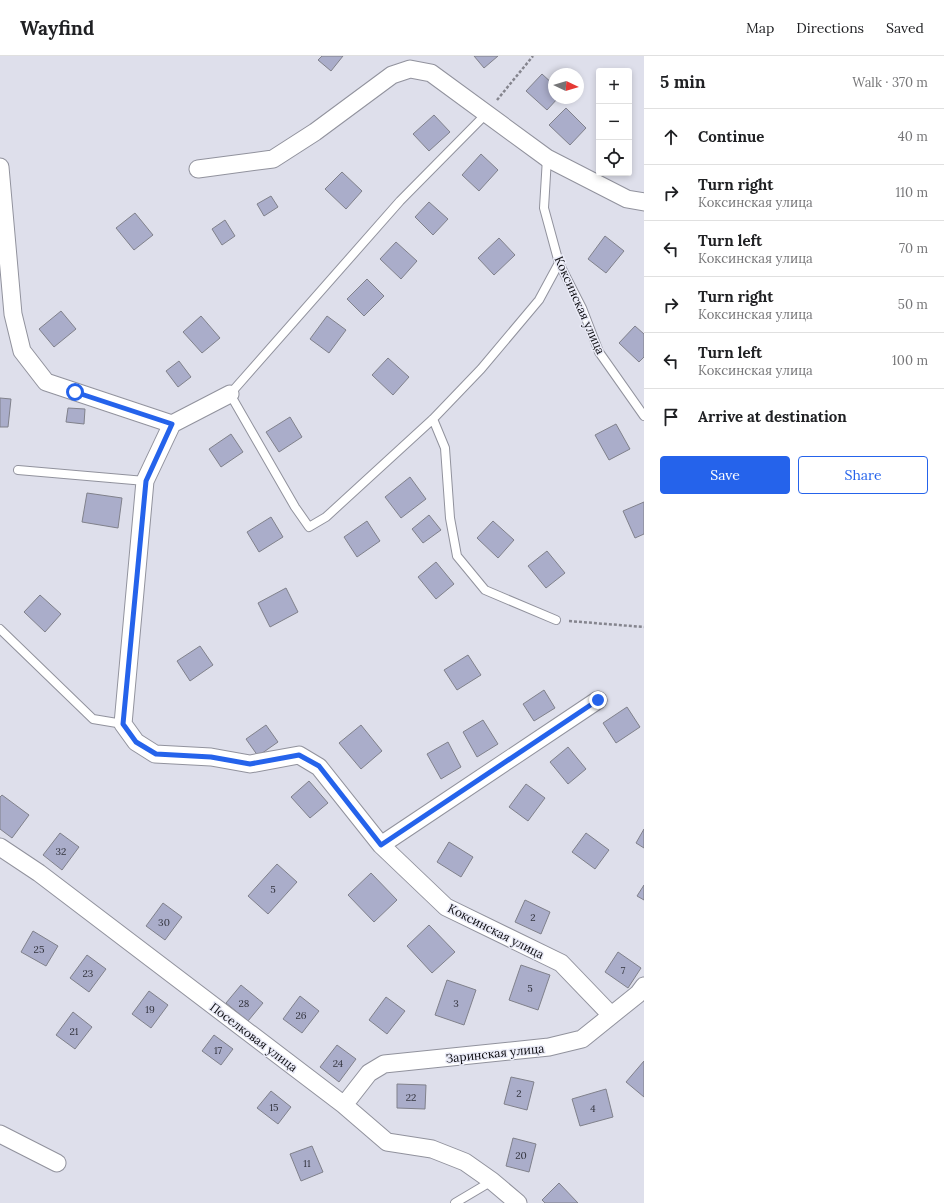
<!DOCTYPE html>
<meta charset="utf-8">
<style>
:root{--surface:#fff;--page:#f2f2f2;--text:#202124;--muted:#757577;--line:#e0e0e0;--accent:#2563eb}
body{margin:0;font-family:Lora,serif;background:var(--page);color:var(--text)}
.controls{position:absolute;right:12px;top:12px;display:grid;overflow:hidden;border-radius:4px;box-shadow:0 2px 6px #0003}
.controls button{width:36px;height:36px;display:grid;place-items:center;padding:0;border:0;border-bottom:1px solid var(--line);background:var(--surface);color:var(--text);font:20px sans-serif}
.compass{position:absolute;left:548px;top:12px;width:36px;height:36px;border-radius:50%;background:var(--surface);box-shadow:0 2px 6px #0003;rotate:94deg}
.stop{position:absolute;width:12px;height:12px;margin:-9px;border:3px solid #2563eb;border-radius:50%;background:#fff}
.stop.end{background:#2563eb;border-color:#fff;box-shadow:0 1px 4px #0008}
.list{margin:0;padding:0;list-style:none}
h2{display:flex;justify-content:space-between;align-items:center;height:52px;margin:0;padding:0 16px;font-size:17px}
h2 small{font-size:13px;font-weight:400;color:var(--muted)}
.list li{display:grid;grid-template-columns:26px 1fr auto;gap:12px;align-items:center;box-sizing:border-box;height:56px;padding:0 16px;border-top:1px solid var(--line)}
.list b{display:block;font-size:15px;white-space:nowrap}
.list p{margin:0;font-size:13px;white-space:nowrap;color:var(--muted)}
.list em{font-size:13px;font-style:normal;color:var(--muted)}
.actions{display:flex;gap:8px;padding:12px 16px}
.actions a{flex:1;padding:9px 0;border:1px solid var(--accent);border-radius:4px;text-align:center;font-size:14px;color:var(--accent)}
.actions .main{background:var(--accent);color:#fff}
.icon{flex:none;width:22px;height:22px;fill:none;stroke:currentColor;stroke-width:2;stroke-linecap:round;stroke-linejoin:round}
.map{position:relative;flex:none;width:644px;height:1147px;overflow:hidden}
header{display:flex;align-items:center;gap:24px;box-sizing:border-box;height:56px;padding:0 20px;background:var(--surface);border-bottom:1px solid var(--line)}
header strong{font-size:19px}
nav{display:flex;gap:22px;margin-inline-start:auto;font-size:14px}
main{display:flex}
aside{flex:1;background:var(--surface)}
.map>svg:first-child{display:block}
</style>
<header>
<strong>Wayfind</strong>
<nav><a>Map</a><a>Directions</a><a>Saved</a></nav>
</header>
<main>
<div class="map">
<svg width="644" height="1147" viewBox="0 0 644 1147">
<rect width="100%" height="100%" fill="#dedfeb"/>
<path fill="#aaadca" stroke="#80818b" d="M322,0H343L331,15L318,4Z
M474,0H498L484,12Z
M542,18L554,29V42H558L547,54L526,35Z
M566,52L586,72L570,89L549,69Z
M434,59L450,76L429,95L413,78Z
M481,98L498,114L479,135L462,119Z
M342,116L362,135L346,153L325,133Z
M271,140L278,151L264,160L257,148Z
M429,146L448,163L433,179L415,161Z
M135,157L153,179L134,194L116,172Z
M225,164L235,180L222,189L212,173Z
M605,180L624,195L606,217L588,203Z
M499,182L515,199L494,219L478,202Z
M396,186L417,205L401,223L380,203Z
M367,223L384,240L364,260L347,243Z
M61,255L76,273L54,291L39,273Z
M201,260L220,282L202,297L183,276Z
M327,260L346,274L329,297L310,283Z
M635,270L644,278V301L639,306L619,287Z
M388,302L409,321L393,339L372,319Z
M179,305L191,321L178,331L166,315Z
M0,342L11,343L8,371H0Z
M68,352L85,353L84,368L66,366Z
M290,361L302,381L279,396L266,376Z
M616,368L630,393L609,404L595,379Z
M231,378L243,396L221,411L209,393Z
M410,421L426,443L401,462L385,441Z
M87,437L122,442L118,472L82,466Z
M644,446V478L635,482L623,455Z
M429,459L441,474L423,487L412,473Z
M271,461L283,481L259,496L247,476Z
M367,465L380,485L357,501L344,481Z
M493,465L514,484L498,502L477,482Z
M547,495L565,517L546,532L528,510Z
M436,506L454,528L436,543L418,521Z
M286,532L298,556L270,571L258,547Z
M40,539L61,558L45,576L24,556Z
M200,590L213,609L190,625L177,605Z
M468,599L481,619L457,634L444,614Z
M544,634L555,652L534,665L523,648Z
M627,651L640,671L616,687L603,667Z
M483,664L498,688L477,701L463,676Z
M266,669L278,686L258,700L246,683Z
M361,669L382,695L361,713L339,687Z
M448,686L461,711L441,723L427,698Z
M568,691L586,713L568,728L550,706Z
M309,725L328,747L310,762L291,741Z
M526,728L545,742L528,765L509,751Z
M2,739L29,759L12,782L0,773V741Z
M644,773V792L636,787Z
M60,777L79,791L62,814L43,799Z
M586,777L609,794L595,813L572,796Z
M449,786L473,801L461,821L437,806Z
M277,808L297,826L268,858L248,840Z
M371,817L397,844L374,866L348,839Z
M644,829V844L637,840Z
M525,844L550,856L541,878L515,866Z
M163,847L182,861L165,884L146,870Z
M429,869L455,896L432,917L407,890Z
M33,875L58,890L46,910L21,896Z
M618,896L641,912L628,932L605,916Z
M87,899L106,913L89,936L70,922Z
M521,909L550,919L538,954L509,944Z
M447,924L476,934L464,969L435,959Z
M241,929L263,947L248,965L226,947Z
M149,935L168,949L151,972L132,958Z
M300,940L319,955L302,977L283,963Z
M386,941L405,955L387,978L369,964Z
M73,956L92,971L75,993L56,979Z
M214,979L233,993L221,1009L202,995Z
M337,989L356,1003L339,1026L320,1011Z
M644,1005V1041L626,1026Z
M511,1021L534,1026L527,1054L504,1048Z
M397,1028L426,1029L425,1053L397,1052Z
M606,1033L613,1061L580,1070L572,1043Z
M271,1035L291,1051L278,1068L257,1052Z
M513,1082L536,1088L529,1116L506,1110Z
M312,1090L323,1116L301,1125L290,1098Z
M559,1127L578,1147H545L542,1144Z"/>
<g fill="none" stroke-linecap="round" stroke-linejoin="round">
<defs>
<path id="service" d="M487,57L400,145L230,338L295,451L309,471L326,461L433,363L481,313L539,244L559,207
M547,102L544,152L559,207L582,252L599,296L644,360
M433,363L445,392L450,462L457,500L485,534L556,564
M18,414L145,425
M0,573L93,663L123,668
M455,1147L492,1125"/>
<path id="minor" d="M0,111L13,258L22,295L46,326L172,368
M198,113L273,103L315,76L392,19L410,13L431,17L547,102L627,143L644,146
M230,338L172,368L145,425L123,668L136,686L155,698L211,701L250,708L299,699L319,711L381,789L446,851L561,907L611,959
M381,789L598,644
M0,791L39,817L344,1049L387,1086L432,1093L465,1106L492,1125L518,1147
M344,1049L369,1017L384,1008L549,991L582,983L638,938L644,930
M0,1078L57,1107"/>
</defs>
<use href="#service" stroke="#91929d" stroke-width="10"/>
<use href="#minor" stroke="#91929d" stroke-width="19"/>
<path stroke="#85858e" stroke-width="2.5" stroke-dasharray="3 2" stroke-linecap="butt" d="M497,44L533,0
M569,565L644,571"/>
<use href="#service" stroke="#fff" stroke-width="8"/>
<use href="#minor" stroke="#fff" stroke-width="17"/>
</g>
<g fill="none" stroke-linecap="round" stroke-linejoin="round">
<path stroke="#2563eb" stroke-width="5" d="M75,336L172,368L146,425L123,668L136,686L156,698L211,701L250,708L299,699L319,710L381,789L598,644"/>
</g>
<g text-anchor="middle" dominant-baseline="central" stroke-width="3" stroke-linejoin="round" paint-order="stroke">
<g font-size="10" fill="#33343e">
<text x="61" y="795">32</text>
<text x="273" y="833">5</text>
<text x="533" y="861">2</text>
<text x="164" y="866">30</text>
<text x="39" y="893">25</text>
<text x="623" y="914">7</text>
<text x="88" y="917">23</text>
<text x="530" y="932">5</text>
<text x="244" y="947">28</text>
<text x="456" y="947">3</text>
<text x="150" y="953">19</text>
<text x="301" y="959">26</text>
<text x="74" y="975">21</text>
<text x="218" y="994">17</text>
<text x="338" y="1007">24</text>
<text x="519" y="1037">2</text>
<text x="411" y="1041">22</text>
<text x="274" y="1051">15</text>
<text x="593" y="1052">4</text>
<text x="521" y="1099">20</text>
<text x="307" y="1107">11</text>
</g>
<g font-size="12" fill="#0b0b0f" stroke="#ebecf8">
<text transform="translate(580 249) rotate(66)">Коксинская улица</text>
<text transform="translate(496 875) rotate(27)">Коксинская улица</text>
<text transform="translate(254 981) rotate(37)">Поселковая улица</text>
<text transform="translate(495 997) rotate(-6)">Заринская улица</text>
</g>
</g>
</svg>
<div class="controls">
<button>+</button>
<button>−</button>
<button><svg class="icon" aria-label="locate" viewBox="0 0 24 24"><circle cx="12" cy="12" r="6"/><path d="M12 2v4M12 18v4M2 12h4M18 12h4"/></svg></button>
</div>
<svg class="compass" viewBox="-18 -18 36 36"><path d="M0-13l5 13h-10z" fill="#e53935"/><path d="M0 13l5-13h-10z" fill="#757577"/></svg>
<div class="stop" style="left:75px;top:336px"></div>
<div class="stop end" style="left:598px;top:644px"></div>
</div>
<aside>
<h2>5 min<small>Walk · 370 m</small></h2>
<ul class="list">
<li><svg class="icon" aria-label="ahead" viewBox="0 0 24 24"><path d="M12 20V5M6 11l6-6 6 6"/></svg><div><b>Continue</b></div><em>40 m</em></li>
<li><svg class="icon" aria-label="right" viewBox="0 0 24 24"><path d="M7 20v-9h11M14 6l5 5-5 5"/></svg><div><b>Turn right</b><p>Коксинская улица</p></div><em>110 m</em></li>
<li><svg class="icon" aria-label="left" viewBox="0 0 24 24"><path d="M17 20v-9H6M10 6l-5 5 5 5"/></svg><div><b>Turn left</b><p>Коксинская улица</p></div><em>70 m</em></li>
<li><svg class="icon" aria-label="right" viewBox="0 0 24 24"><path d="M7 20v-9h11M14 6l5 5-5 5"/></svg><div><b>Turn right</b><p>Коксинская улица</p></div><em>50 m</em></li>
<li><svg class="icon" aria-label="left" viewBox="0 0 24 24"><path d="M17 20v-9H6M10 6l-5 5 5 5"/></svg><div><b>Turn left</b><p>Коксинская улица</p></div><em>100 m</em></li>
<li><svg class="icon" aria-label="arrive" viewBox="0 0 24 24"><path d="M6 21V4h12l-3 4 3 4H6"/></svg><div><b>Arrive at destination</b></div></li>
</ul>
<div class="actions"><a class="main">Save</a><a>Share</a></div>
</aside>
</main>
